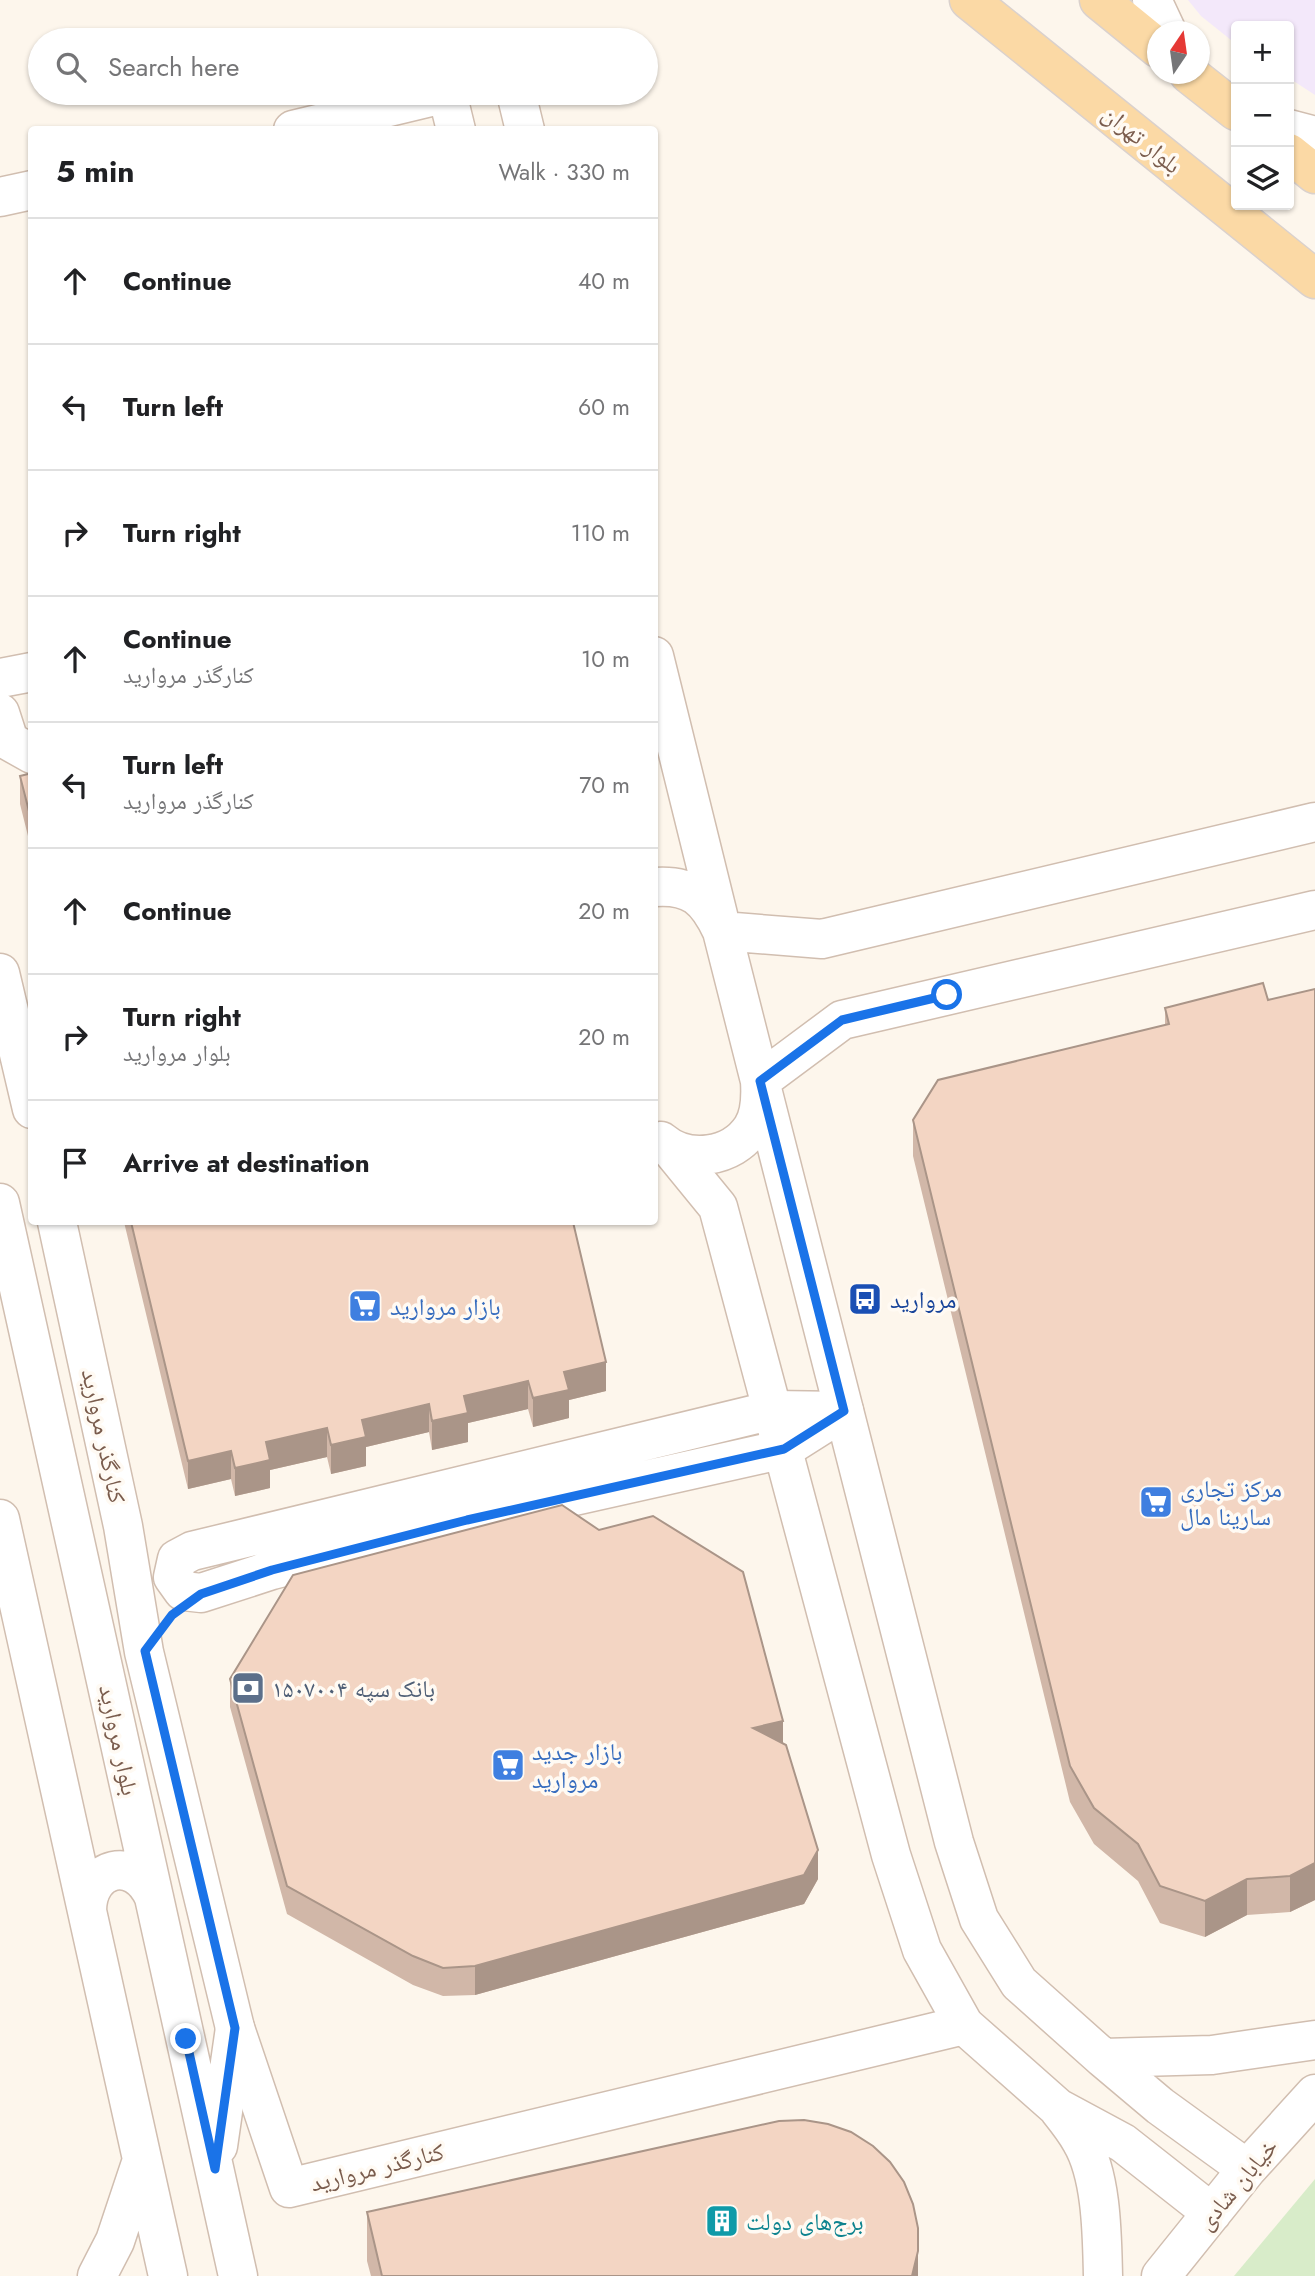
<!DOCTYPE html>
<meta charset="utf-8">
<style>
:root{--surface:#fff;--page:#f6f6f6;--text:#202124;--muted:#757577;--line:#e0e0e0}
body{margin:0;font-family:Jost,"Noto Naskh Arabic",sans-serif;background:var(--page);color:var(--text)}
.controls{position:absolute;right:21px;top:21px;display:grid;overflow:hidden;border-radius:7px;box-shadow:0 2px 5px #0004}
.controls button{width:63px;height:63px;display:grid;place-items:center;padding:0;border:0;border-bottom:2px solid var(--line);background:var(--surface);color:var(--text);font:35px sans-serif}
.compass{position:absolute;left:1147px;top:21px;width:63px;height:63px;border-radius:50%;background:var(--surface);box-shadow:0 2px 5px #0004;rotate:13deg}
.stop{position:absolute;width:21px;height:21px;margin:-16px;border:5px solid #1a73e8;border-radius:50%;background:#fff}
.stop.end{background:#1a73e8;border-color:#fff;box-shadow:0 2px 7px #0008}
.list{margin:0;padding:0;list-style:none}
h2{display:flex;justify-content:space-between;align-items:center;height:91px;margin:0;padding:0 28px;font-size:30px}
h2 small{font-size:23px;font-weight:400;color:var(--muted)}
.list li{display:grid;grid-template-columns:46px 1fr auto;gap:21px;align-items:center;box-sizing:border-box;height:126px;padding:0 28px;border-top:2px solid var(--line)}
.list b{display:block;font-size:26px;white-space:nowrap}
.list p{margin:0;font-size:23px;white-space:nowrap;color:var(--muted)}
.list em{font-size:23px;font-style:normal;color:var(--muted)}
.icon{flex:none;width:38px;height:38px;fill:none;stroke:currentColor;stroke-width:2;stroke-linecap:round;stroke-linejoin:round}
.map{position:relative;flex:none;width:1315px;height:2276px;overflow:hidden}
.search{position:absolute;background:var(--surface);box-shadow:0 2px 5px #0004;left:28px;top:28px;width:630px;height:77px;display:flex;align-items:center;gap:18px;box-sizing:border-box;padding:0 24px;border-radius:38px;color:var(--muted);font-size:26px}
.panel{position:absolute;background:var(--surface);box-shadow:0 2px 5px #0004;left:28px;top:126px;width:630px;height:1099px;border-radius:7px}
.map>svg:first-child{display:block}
</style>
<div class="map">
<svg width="1315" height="2276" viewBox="0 0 1315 2276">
<rect width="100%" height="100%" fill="#fdf6ec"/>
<path fill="#f3e8fa" d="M1188,0H1315V95L1289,78V26H1236V44L1201,16Z"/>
<path fill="#d8ecc9" d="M1315,2179V2276H1234Z"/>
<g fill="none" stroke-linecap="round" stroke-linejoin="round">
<defs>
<path id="minor" d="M1152,0L1167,32
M293,130L447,93
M0,197L32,190
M0,678L32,672
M0,713L9,741L32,754
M0,973L32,1109
M57,1222L123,1526L144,1652L235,2028L289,2188L964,2025
M773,1410L844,1411L784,1449L467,1520L272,1570L201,1593L183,1591L173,1577L177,1559L192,1551Z"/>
<path id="tertiary" d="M447,93L456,130
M516,93L525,130
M1289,129L1315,136
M654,656L722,931L822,939L1315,822
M654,887C692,884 707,899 722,931L760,1081C761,1097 761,1114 752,1128C732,1158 688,1164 661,1141
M669,1147L718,1207L891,1855L922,1950L964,2025L1058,2108L1123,2143L1212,2213
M0,1203L238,2276
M0,1519L168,2276
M87,1911C87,1866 135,1854 154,1897
M1103,2058L1212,2055L1315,2040
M1059,2110C1067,2120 1075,2130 1081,2141C1102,2176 1102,2236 1103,2276
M218,2146L235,2028
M1247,2169L1160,2106L1103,2058L1019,1983L979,1919L954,1842L760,1081L842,1020L1315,910
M97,2276L115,2241L142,2160
M1161,2276L1247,2169L1315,2094"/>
<path id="primary" d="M969,0L1315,279
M1099,0L1158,48
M1189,74L1236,111
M1289,153L1315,174"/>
</defs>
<use href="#minor" stroke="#d1beb0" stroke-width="41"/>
<use href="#tertiary" stroke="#d1beb0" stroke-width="41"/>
<use href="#primary" stroke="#dad1cd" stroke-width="41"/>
<use href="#minor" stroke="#fff" stroke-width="38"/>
<use href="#tertiary" stroke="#fff" stroke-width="38"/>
<use href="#primary" stroke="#fbd9a5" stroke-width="38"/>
</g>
<path fill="#d1b7a8" d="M32,773V852L20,804V776Z
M1315,989V1900L1290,1912L1247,1915L1205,1937L1160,1923L1138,1881L1094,1844L1070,1802L913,1156V1120L1165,1025V1008L1268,1000Z
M124,1222H573L606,1391L569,1400V1418L533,1427L528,1409L468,1423V1442L432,1450L429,1432L366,1447V1466L331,1474L327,1457L270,1470V1488L253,1492L235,1496L231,1479L188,1489Z
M230,1679L783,1743L818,1879L804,1904L475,1995L443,1996L413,1985L287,1914L230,1707Z
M367,2212L918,2276H371L367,2261Z"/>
<path fill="#aa9588" d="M606,1362V1391L569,1400V1418L533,1427V1398L564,1372Z
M528,1381V1409L468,1423V1442L432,1450V1421L464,1396Z
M429,1404V1432L366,1447V1466L331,1474V1445L362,1420Z
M327,1428V1457L270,1470V1488L235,1496V1468L266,1442Z
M231,1451V1479L188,1489V1461Z
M783,1721V1750L753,1728Z
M818,1850V1879L804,1904L475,1995V1966Z
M1315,1863V1900L1290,1912V1876Z
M1247,1879V1915L1205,1937V1901Z
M918,2251V2276H912Z"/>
<path fill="#f3d5c3" stroke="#aa9588" stroke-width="2" d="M32,773V823L20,776Z
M1263,983L1268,1000L1315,989V1863L1290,1876L1247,1879L1205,1901L1160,1886L1138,1844L1094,1808L1070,1766L913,1120L938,1080L1169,1024L1165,1008Z
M131,1222H573L606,1362L564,1372L569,1390L533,1398L528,1381L464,1396L468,1413L432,1421L429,1404L362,1420L366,1437L331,1445L327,1428L266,1442L270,1460L253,1464L235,1468L231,1451L188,1461Z
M562,1505L599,1530L653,1516L743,1572L783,1721L753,1728L786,1745L818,1850L804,1875L475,1966L443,1968L413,1956L287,1886L230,1679L293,1575Z
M804,2120L828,2124L851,2132L873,2146L890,2162L904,2182L913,2204L918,2228V2251L912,2276H382L367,2212L779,2121Z"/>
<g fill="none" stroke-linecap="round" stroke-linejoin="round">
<path stroke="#1a73e8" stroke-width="9" d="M186,2039L215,2169L235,2028L145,1651L172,1615L201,1594L272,1570L467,1520L784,1449L844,1411L760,1081L842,1020L947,995"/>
</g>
<defs>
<symbol id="bus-square" viewBox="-11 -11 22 22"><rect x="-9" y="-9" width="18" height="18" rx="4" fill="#1a4fb4" stroke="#fffaf3"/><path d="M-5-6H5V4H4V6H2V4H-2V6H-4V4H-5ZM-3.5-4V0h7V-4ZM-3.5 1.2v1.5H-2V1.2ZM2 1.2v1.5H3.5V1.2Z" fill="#fff"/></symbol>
<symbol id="supermarket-square" viewBox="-11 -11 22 22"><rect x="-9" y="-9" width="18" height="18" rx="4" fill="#3f7fe0" stroke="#fffaf3"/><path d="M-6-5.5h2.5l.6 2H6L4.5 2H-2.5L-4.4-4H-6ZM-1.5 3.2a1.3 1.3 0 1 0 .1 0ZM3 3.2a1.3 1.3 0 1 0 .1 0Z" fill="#fff"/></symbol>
<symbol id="bank-square" viewBox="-11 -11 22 22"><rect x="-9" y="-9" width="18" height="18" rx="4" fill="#5c6f8a" stroke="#fffaf3"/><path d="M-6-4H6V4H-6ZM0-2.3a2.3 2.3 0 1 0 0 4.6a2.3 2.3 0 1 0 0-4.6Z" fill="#fff"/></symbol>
<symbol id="building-square" viewBox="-11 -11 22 22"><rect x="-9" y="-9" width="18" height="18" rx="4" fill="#0f9aa8" stroke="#fffaf3"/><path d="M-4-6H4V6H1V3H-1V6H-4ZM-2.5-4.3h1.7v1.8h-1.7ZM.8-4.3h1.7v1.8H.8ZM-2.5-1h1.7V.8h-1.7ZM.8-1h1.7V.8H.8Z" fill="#fff"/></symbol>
</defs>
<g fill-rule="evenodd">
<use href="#bus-square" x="846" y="1280" width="38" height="38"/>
<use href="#supermarket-square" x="346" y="1287" width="38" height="38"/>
<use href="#supermarket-square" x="1137" y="1483" width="38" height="38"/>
<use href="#bank-square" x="229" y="1669" width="38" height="38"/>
<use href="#supermarket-square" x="489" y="1746" width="38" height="38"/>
<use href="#building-square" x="703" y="2202" width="38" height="38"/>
</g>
<g text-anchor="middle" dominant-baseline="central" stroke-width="7" stroke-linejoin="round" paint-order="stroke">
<g font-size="24" fill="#7a5c4d" stroke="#fffaf3">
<text transform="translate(1142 139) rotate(39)">بلوار تهران</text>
<text transform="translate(104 1436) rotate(78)">کنارگذر مروارید</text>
<text transform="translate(119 1740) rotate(78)">بلوار مروارید</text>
<text transform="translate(377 2167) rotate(-14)">کنارگذر مروارید</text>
<text transform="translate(1237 2184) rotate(-50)">خیابان شادی</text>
</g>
<g font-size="24" fill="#164399" stroke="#fffaf3" text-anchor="start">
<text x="890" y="1299">مروارید</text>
</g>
<g font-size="24" fill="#366cbe" stroke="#fffaf3" text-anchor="start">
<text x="390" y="1306">بازار مروارید</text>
<text x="1180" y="1488">مرکز تجاری<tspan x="1180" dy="28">سارینا مال</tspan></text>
<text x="532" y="1751">بازار جدید<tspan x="532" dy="28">مروارید</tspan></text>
</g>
<g font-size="24" fill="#4e5e75" stroke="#fffaf3" text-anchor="start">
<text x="272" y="1688">بانک سپه ۱۵۰۷۰۰۴</text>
</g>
<g font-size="24" fill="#0d838f" stroke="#fffaf3" text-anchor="start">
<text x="746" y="2221">برج‌های دولت</text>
</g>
</g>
</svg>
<div class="controls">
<button>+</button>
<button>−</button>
<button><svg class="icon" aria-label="layers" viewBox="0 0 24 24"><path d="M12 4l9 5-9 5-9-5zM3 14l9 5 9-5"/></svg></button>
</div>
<svg class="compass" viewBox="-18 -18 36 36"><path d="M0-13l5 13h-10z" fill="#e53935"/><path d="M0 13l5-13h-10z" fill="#757577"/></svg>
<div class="stop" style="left:947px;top:995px"></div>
<div class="stop end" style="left:186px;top:2039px"></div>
<div class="search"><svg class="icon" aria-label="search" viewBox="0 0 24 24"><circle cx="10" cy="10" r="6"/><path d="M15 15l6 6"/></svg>Search here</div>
<section class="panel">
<h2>5 min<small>Walk · 330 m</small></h2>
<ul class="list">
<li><svg class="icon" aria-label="ahead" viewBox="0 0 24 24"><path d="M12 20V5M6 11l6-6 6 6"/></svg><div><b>Continue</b></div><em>40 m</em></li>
<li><svg class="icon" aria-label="left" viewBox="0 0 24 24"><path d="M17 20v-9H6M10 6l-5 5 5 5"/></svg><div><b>Turn left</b></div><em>60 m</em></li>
<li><svg class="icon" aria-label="right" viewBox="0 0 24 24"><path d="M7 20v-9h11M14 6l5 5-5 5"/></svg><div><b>Turn right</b></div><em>110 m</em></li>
<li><svg class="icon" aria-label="ahead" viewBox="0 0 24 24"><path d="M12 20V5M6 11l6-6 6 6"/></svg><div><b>Continue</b><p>کنارگذر مروارید</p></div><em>10 m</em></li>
<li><svg class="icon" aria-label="left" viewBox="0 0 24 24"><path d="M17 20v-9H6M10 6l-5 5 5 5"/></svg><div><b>Turn left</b><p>کنارگذر مروارید</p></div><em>70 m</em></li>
<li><svg class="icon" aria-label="ahead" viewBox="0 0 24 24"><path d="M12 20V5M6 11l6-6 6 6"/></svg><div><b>Continue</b></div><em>20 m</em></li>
<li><svg class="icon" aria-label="right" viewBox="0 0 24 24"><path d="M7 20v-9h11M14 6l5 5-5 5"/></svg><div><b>Turn right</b><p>بلوار مروارید</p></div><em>20 m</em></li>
<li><svg class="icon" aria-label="arrive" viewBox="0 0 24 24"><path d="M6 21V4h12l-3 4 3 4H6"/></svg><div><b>Arrive at destination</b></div></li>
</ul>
</section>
</div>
